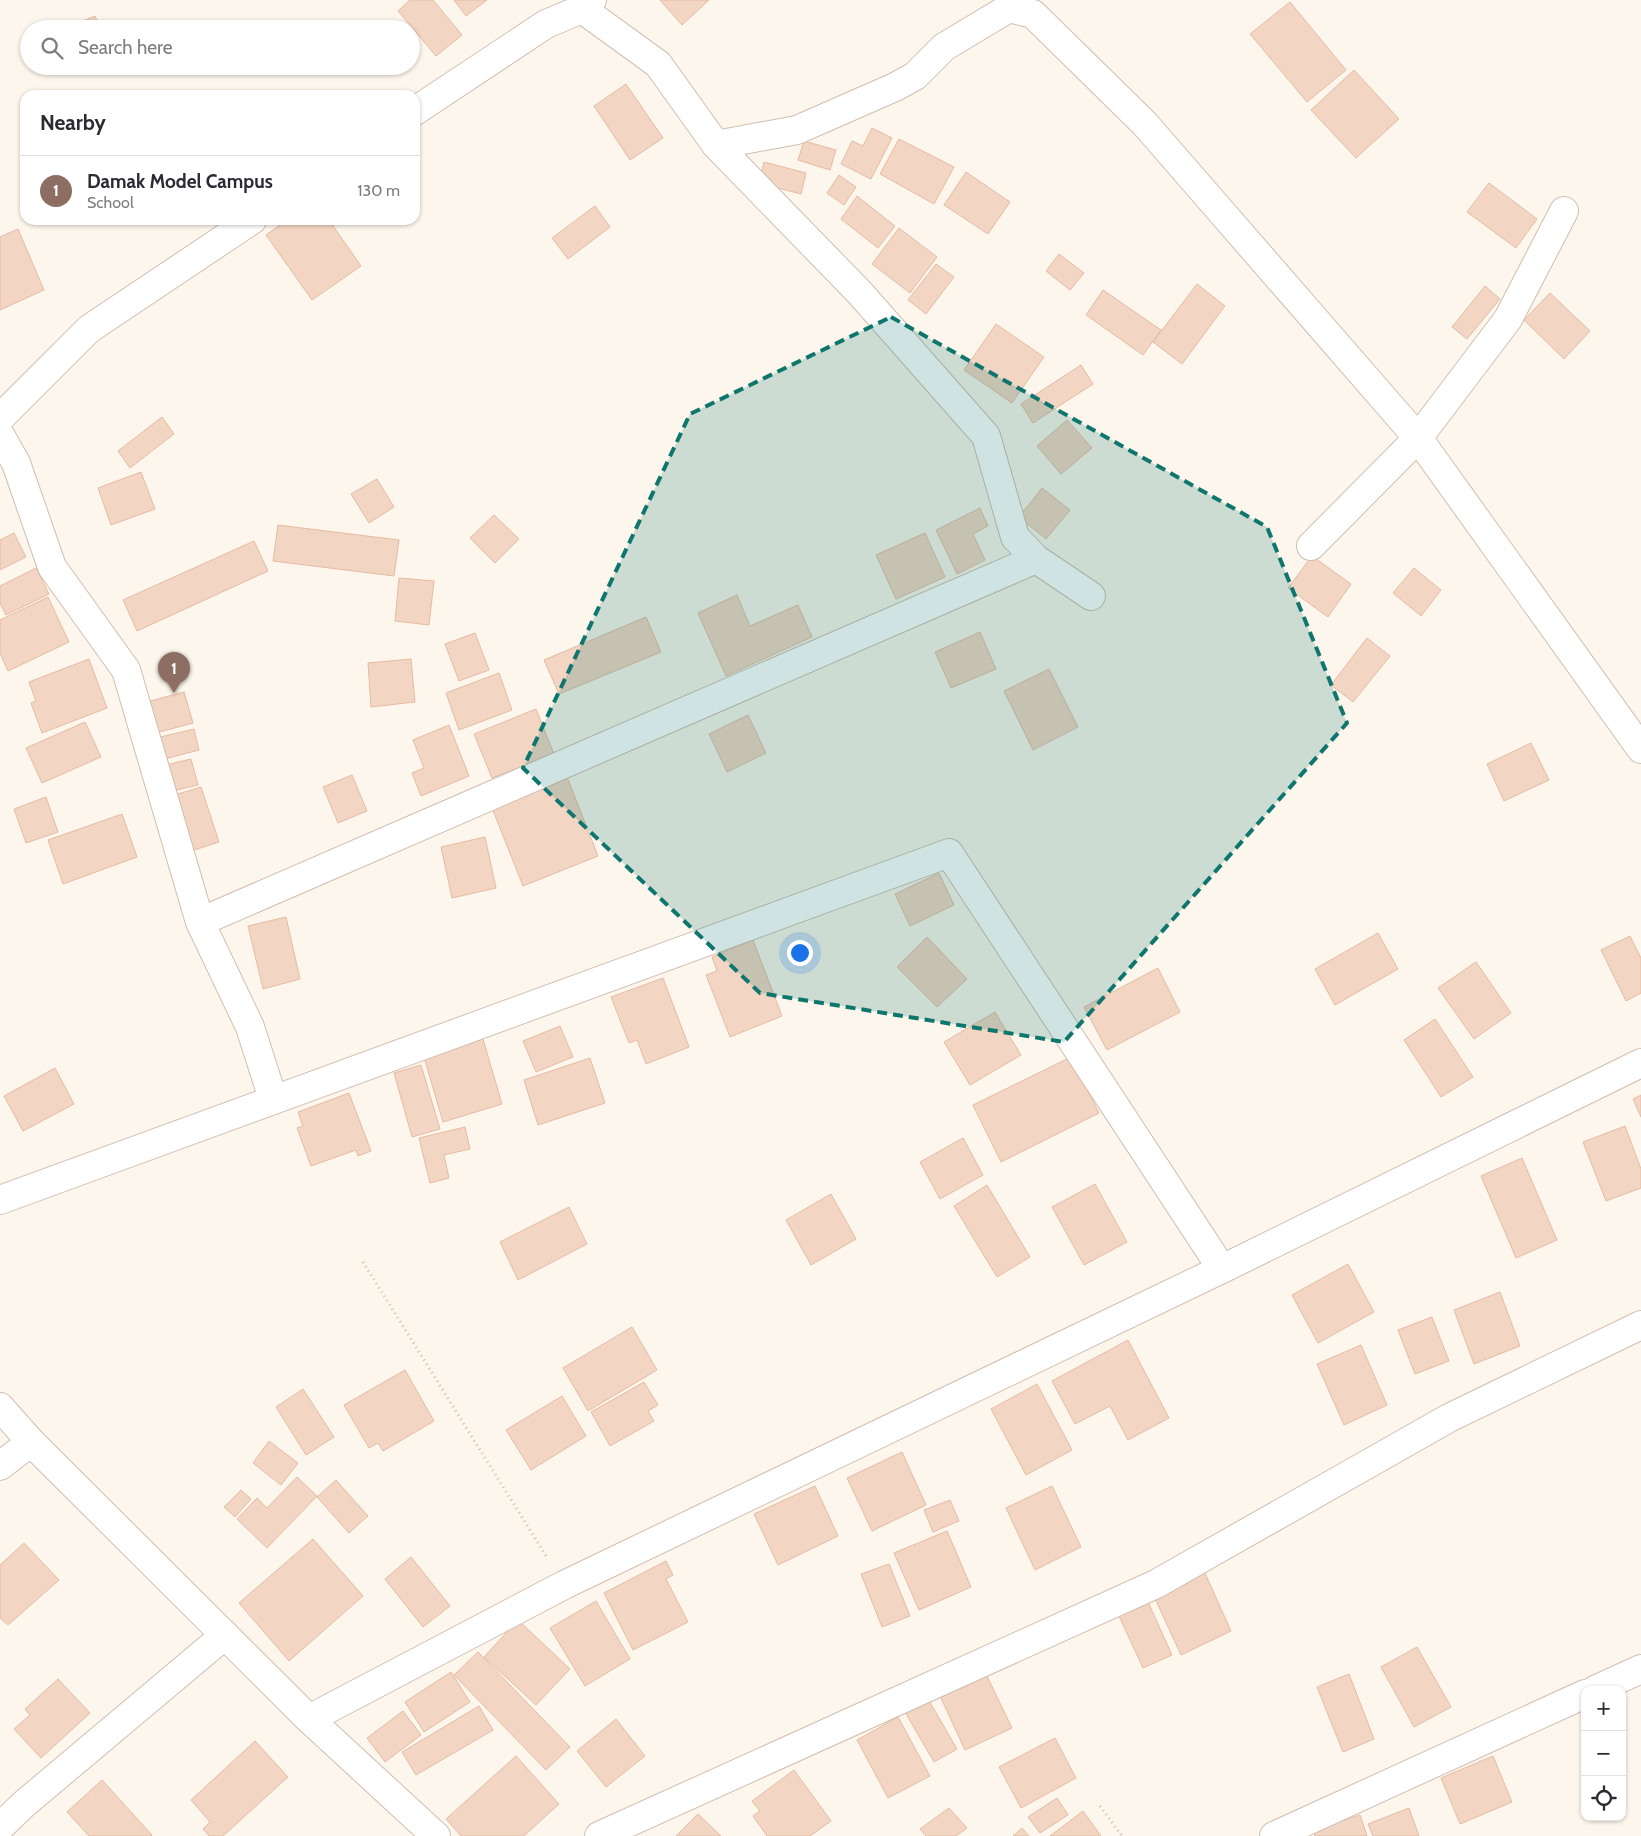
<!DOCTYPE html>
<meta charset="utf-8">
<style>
:root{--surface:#fff;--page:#f2f2f3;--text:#2b2b33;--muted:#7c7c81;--line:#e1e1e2;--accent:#d93025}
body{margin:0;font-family:Cabin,sans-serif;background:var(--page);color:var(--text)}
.controls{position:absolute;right:15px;bottom:15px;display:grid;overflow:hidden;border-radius:10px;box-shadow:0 1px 4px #0004}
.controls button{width:45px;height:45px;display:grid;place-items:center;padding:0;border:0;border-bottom:1px solid var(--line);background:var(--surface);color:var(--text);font:25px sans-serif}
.you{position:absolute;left:799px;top:952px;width:18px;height:18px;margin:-12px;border:4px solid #fff;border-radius:50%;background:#1a73e8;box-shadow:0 0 0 8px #1a73e833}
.badge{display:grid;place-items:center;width:32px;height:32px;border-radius:50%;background:var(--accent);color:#fff;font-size:16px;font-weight:700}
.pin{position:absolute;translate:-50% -41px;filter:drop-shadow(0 1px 2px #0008)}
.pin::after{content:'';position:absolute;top:26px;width:18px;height:15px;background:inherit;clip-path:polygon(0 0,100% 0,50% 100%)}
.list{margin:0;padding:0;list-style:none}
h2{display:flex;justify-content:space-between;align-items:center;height:65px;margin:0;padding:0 20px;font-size:21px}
h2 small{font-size:16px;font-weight:400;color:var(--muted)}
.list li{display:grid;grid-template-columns:32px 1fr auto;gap:15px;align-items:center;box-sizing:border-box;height:70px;padding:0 20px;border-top:1px solid var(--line)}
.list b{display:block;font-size:19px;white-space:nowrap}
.list p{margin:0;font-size:16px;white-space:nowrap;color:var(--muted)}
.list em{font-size:16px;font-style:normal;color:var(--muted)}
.icon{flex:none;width:28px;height:28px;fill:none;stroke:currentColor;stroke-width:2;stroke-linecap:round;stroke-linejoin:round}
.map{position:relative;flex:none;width:1641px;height:1836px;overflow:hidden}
.search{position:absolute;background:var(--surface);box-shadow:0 1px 4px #0004;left:20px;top:20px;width:400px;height:55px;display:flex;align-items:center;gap:12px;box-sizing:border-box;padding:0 18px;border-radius:28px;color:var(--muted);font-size:19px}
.panel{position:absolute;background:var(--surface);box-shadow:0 1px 4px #0004;left:20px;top:90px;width:400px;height:135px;border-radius:15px}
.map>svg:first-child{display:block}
</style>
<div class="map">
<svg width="1641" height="1836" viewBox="0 0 1641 1836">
<rect width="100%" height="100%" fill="#fdf6ec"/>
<path fill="#f3d5c3" stroke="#e6bba3" d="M410,0H433L462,35L436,56L398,11Z
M454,0H487L466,16Z
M660,0H709L682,25Z
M1290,2L1346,70L1307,102L1250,34Z
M95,16L100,29H64Z
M69,66H83L71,71Z
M1354,70L1399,119L1356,158L1311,110Z
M626,84L663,138L630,160L594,106Z
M872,128L892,138L871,179L841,164L852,141L863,146Z
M899,139L954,167L934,204L880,174Z
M804,141L836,150L830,170L798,160Z
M764,162L806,173L801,194L759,183Z
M966,172L1010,202L988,234L944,205Z
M839,175L856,187L844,205L827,193Z
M1489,183L1537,219L1516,248L1467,212Z
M857,196L895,226L878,248L841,219Z
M595,206L610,227L568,259L552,238Z
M287,220H329L361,266L312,300L266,235Z
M899,228L937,257L910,293L872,264Z
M18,229L44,290L0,310V237Z
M1059,254L1084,273L1070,290L1046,271Z
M936,264L954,277L926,314L908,300Z
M1197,284L1225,306L1182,364L1153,342Z
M1485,286L1500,299L1467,339L1452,327Z
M1103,290L1161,330L1143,355L1086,315Z
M1550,293L1590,331L1564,359L1524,320Z
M996,324L1044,357L1012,403L964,370Z
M1081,365L1093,384L1033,423L1021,404Z
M162,417L174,434L130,468L118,451Z
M1067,420L1092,448L1061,474L1037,446Z
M141,472L155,509L111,525L98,488Z
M377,479L394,507L369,523L351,494Z
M1042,488L1070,510L1046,539L1019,517Z
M980,508L988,526L973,534L985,560L957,574L936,530Z
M494,515L519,539L495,563L470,538Z
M278,525L399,540L394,576L273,561Z
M14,533L26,557L0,570V540Z
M925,533L945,577L896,599L876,555Z
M254,541L268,571L137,631L123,600Z
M1312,556L1351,584L1328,617L1288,588Z
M36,568L49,594L6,615L0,603V586Z
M1414,568L1441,590L1421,616L1393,593Z
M399,578L434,581L429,625L395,621Z
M737,595L750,626L798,605L812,637L726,676L698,613Z
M48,597L69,642L8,671L0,653V620Z
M646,617L661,652L559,694L544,660Z
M980,632L996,669L951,688L935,652Z
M475,633L489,670L459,681L445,644Z
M1367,638L1390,656L1353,702L1331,685Z
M89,659L107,708L42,733L31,703L36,701L29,682Z
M411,659L415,702L371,707L368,663Z
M1049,669L1078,727L1033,750L1004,691Z
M499,673L512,710L459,730L446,693Z
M184,692L193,723L152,734L143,703Z
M536,709L554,754L492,778L474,734Z
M748,715L766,753L727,772L709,734Z
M85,722L101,757L42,783L26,748Z
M449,725L469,776L421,796L412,773L424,768L413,740Z
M194,729L199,750L157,761L152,739Z
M1531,743L1549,780L1504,801L1487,764Z
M191,759L198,785L164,793L157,767Z
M352,775L367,811L338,823L323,787Z
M567,777L598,856L523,886L492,808Z
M201,787L219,842L182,854L165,798Z
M46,797L58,832L26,843L14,809Z
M122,814L137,857L63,884L48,840Z
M485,837L496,888L452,898L441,847Z
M939,873L954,905L910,926L895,894Z
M286,917L300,979L263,989L248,926Z
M1378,933L1398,969L1335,1005L1315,969Z
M1630,936L1641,958V993L1626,1001L1601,950Z
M927,937L967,979L937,1007L897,967Z
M753,940L782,1016L730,1037L706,975L717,971L712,957Z
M1476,962L1511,1013L1474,1039L1438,988Z
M1158,968L1180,1012L1107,1050L1084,1007Z
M663,978L689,1047L646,1064L637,1040L629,1043L611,997Z
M995,1012L1021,1055L970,1085L944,1042Z
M1435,1019L1473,1077L1441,1097L1404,1040Z
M560,1026L573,1057L536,1072L523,1041Z
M483,1039L502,1104L443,1122L424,1057Z
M1071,1057L1099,1113L1001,1162L973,1105Z
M590,1058L605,1103L538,1125L524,1080Z
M421,1065L440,1129L412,1137L394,1073Z
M55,1068L74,1104L23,1131L4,1096Z
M349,1093L371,1151L358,1156L356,1150L311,1166L297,1128L303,1126L298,1112Z
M1641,1095V1117L1633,1099Z
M1625,1126L1641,1169V1188L1606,1201L1583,1142Z
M465,1127L470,1149L444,1155L449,1178L430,1183L419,1138Z
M963,1138L983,1175L940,1199L920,1162Z
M1522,1158L1557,1240L1516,1258L1481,1176Z
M1095,1184L1127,1242L1084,1265L1052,1207Z
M987,1185L1030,1257L997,1277L954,1206Z
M831,1194L856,1239L811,1265L786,1220Z
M569,1207L587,1244L518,1280L500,1242Z
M1348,1264L1374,1312L1318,1343L1292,1295Z
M1500,1292L1520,1346L1474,1364L1454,1310Z
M1432,1317L1449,1361L1415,1374L1398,1330Z
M632,1327L657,1370L588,1411L563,1368Z
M1128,1340L1169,1418L1128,1440L1110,1406L1075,1424L1052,1381Z
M1361,1345L1387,1405L1344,1425L1317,1364Z
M405,1370L434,1421L383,1451L378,1443L369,1448L344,1405Z
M644,1382L658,1405L648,1411L654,1421L610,1446L591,1412Z
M1037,1384L1072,1450L1026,1475L991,1409Z
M303,1389L334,1437L306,1455L276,1407Z
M562,1396L586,1436L531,1470L506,1430Z
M269,1441L298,1463L281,1485L253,1463Z
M902,1452L926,1505L872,1531L847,1478Z
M297,1477L317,1496L267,1548L237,1519L257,1498L267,1508Z
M336,1480L368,1516L349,1533L317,1497Z
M815,1486L838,1536L778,1565L754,1514Z
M1052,1486L1081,1547L1035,1570L1006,1508Z
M241,1490L251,1499L235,1517L224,1507Z
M950,1500L959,1521L933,1532L924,1510Z
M947,1531L971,1587L919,1610L894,1553Z
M313,1539L363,1596L289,1661L239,1603Z
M24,1543L59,1580L8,1625L0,1618V1565Z
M411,1557L450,1606L423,1627L385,1579Z
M666,1561L673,1575L666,1579L688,1622L633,1650L604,1593Z
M889,1564L910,1616L882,1627L861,1574Z
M1204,1571L1231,1631L1181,1655L1153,1594Z
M596,1601L630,1659L585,1686L550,1628Z
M1148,1602L1172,1655L1143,1668L1119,1616Z
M518,1620L570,1669L536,1705L484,1657Z
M1417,1647L1451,1707L1414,1727L1381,1667Z
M478,1652L570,1747L546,1770L454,1675Z
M451,1672L470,1702L424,1732L405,1702Z
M986,1674L1012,1728L965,1750L940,1696Z
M1349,1674L1374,1739L1343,1752L1317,1687Z
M58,1679L90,1713L41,1758L14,1729L30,1715L25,1709Z
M928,1699L957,1749L934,1762L905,1712Z
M479,1706L493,1730L416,1775L402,1752Z
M403,1711L421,1735L385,1762L367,1738Z
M898,1717L930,1776L888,1798L857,1740Z
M616,1719L645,1756L606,1787L577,1751Z
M1055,1738L1076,1778L1021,1808L999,1767Z
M255,1741L288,1777L223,1836H209L203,1829L210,1822L191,1800Z
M516,1756L559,1804L524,1836H461L446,1819Z
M1493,1756L1512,1802L1460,1824L1441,1778Z
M794,1770L831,1821L810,1836H767L753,1816L760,1811L752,1801Z
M102,1780L152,1835L151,1836H89L67,1812Z
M1057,1798L1068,1815L1040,1833L1028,1817Z
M949,1808L967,1828L956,1836H926L920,1829Z
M1409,1808L1419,1836H1373L1368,1824Z
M1083,1811L1101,1836H1050Z
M698,1814L721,1836H676Z
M1360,1815L1367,1836H1315L1313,1830Z
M1022,1828L1029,1836H1013Z"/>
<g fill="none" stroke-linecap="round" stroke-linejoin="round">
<defs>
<path id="pedestrian" d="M0,1827L24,1804L225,1635"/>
<path id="minor" d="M582,9L658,64L716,145L860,293L986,436L1015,537L1036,559L1091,596
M415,111L546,24L582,9L592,0
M716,145L797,130L895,87L915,76L944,47L1009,8L1033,14L1145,124L1418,438L1641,749
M0,418L89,329L252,220
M0,435L16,463L52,567L126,670L200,922L250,1027L273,1099
M1311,546L1418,438L1508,319L1564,211
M200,922L1036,559
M0,1200L949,853L1222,1269
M0,1407L31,1442L309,1719L436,1836
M0,1466L31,1442
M1595,1690L1641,1669
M309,1719L564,1585L1222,1269L1641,1063
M599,1836L1156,1584L1449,1418L1641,1325
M1274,1836L1585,1694"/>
</defs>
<use href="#pedestrian" stroke="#d1beb0" stroke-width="30"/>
<use href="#minor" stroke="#d1beb0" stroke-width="30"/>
<path stroke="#d9b8a5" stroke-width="3" stroke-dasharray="1 4" stroke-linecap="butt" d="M363,1262L548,1559
M1100,1806L1122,1836"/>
<use href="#pedestrian" stroke="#fff" stroke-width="28"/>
<use href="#minor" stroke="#fff" stroke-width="28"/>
</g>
<path fill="#0f766e" fill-opacity="0.2" stroke="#0f766e" stroke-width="4" stroke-dasharray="10 6" stroke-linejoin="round" d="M891,317L1267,527L1347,723L1064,1042L760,993L523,768L690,414Z"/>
</svg>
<div class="controls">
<button>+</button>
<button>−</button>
<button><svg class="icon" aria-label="locate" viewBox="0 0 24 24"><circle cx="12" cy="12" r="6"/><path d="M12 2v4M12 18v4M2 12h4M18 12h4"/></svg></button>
</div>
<div class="you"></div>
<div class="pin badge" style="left:174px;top:693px;background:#8d6e63">1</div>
<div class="search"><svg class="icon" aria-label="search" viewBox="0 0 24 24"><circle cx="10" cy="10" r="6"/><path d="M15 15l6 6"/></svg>Search here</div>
<section class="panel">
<h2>Nearby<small></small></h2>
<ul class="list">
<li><span class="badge" style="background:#8d6e63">1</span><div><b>Damak Model Campus</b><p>School</p></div><em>130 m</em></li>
</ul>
</section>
</div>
